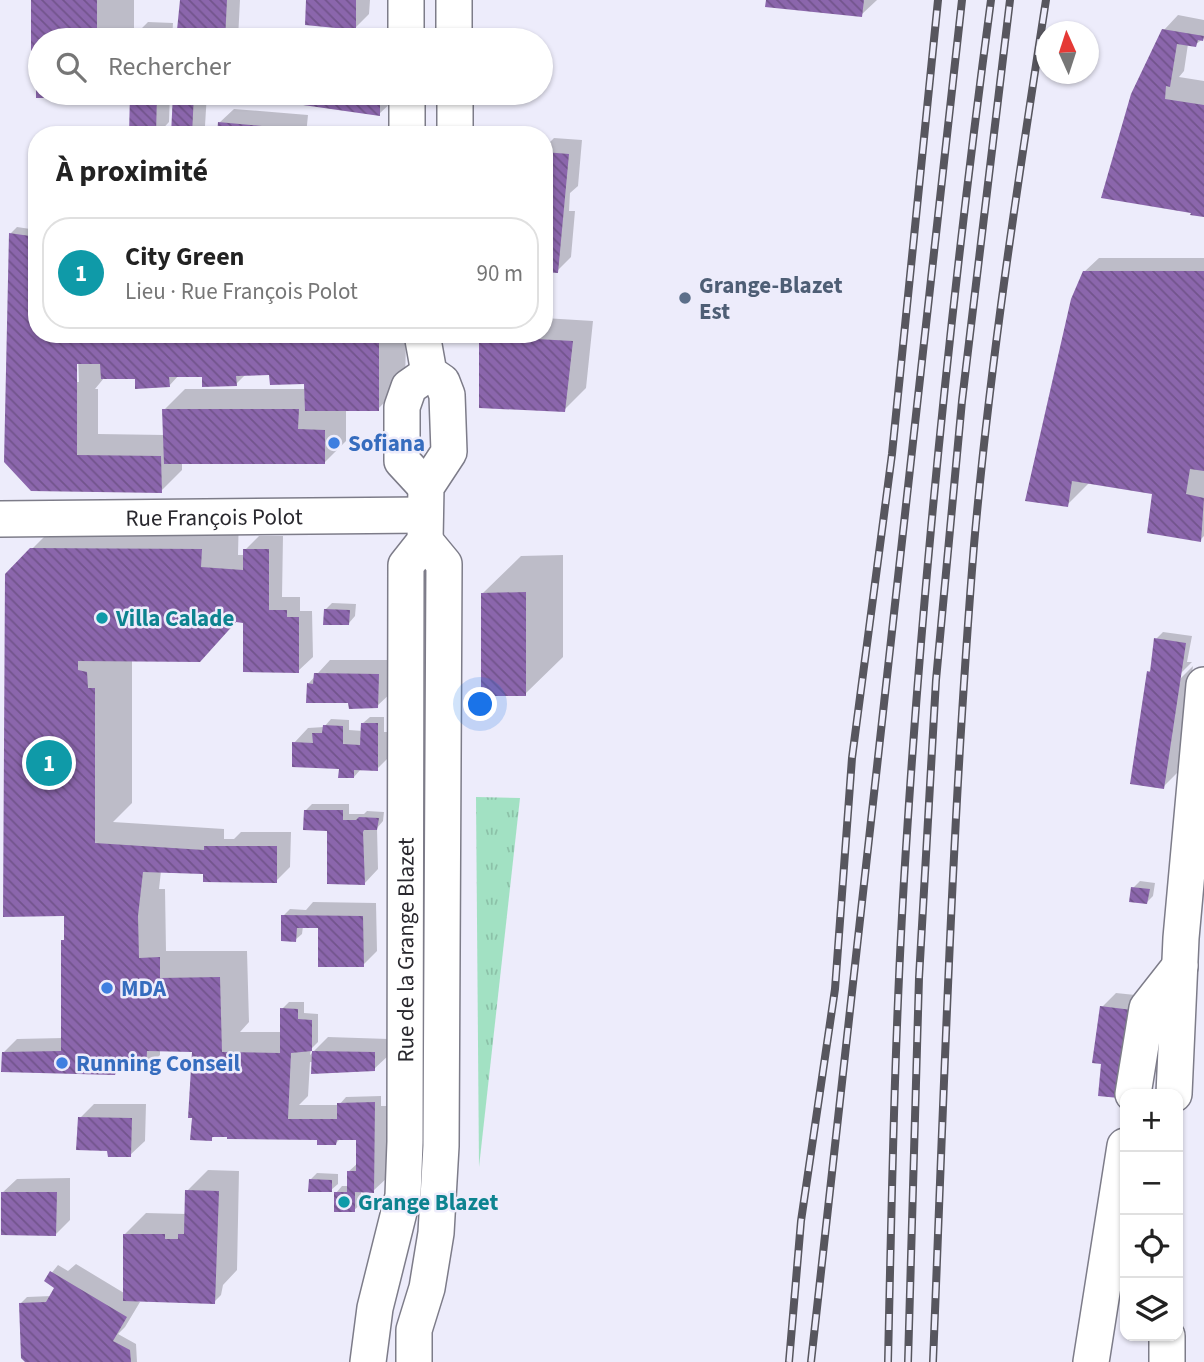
<!DOCTYPE html>
<html lang="fr">
<meta charset="utf-8">
<style>
:root{--surface:#fff;--page:#f2f2f2;--text:#222;--muted:#767676;--line:#e0e0e0;--accent:#b45309}
body{margin:0;font-family:"Source Sans 3",sans-serif;background:var(--page);color:var(--text)}
.controls{position:absolute;right:21px;bottom:21px;display:grid;overflow:hidden;border-radius:14px;box-shadow:0 2px 5px #0004}
.controls button{width:63px;height:63px;display:grid;place-items:center;padding:0;border:0;border-bottom:2px solid var(--line);background:var(--surface);color:var(--text);font:35px sans-serif}
.compass{position:absolute;left:1036px;top:21px;width:63px;height:63px;border-radius:50%;background:var(--surface);box-shadow:0 2px 5px #0004;rotate:357deg}
.you{position:absolute;left:481px;top:705px;width:24px;height:24px;margin:-18px;border:5px solid #fff;border-radius:50%;background:#1a73e8;box-shadow:0 0 0 10px #1a73e833}
.badge{display:grid;place-items:center;width:46px;height:46px;border-radius:50%;background:var(--accent);color:#fff;font-size:23px;font-weight:700}
.pin{position:absolute;translate:-50% -50%;border:4px solid #fff;box-shadow:0 2px 7px #0006}
.list{margin:0;padding:0;list-style:none}
h2{display:flex;justify-content:space-between;align-items:center;height:91px;margin:0;padding:0 28px;font-size:30px}
h2 small{font-size:23px;font-weight:400;color:var(--muted)}
.list li{display:grid;grid-template-columns:46px 1fr auto;gap:21px;align-items:center;box-sizing:border-box;height:112px;margin:0 14px 14px;padding:0 14px;border:2px solid var(--line);border-radius:28px}
.list b{display:block;font-size:26px;white-space:nowrap}
.list p{margin:0;font-size:23px;white-space:nowrap;color:var(--muted)}
.list em{font-size:23px;font-style:normal;color:var(--muted)}
.icon{flex:none;width:38px;height:38px;fill:none;stroke:currentColor;stroke-width:2;stroke-linecap:round;stroke-linejoin:round}
.map{position:relative;flex:none;width:1204px;height:1362px;overflow:hidden}
.search{position:absolute;background:var(--surface);box-shadow:0 2px 5px #0004;left:28px;top:28px;width:525px;height:77px;display:flex;align-items:center;gap:18px;box-sizing:border-box;padding:0 24px;border-radius:38px;color:var(--muted);font-size:26px}
.panel{position:absolute;background:var(--surface);box-shadow:0 2px 5px #0004;left:28px;top:126px;width:525px;height:217px;border-radius:28px}
.map>svg:first-child{display:block}
</style>
<div class="map">
<svg width="1204" height="1362" viewBox="0 0 1204 1362">
<defs>
<pattern id="grass-tufts" width="24" height="20" patternUnits="userSpaceOnUse" patternTransform="scale(1.75)"><rect width="24" height="20" fill="#a2e1c3"/><path d="M3 7l-1-3M5 7V3M7 7l1-3M15 17l-1-3M17 17v-4M19 17l1-3" fill="none" stroke="#8cc1a8"/></pattern>
<pattern id="building-back-hatch" width="6" height="6" patternUnits="userSpaceOnUse" patternTransform="scale(1.75)"><rect width="6" height="6" fill="#8b66ac"/><path d="M-1 5l2 2M0 0l6 6M5-1l2 2" fill="none" stroke="#72548c"/></pattern>
</defs>
<rect width="100%" height="100%" fill="#edecfb"/>
<path fill="url(#grass-tufts)" d="M476,797L520,798L479,1167Z"/>
<path fill="#0003" fill-rule="evenodd" d="M33,0H134V36L148,22L173,23L172,40H40V93H99L95,96H38V60Z
M182,0H240L238,39L254,40H178Z
M307,0H370L369,14L355,28Z
M768,0H877L861,15Z
M1178,15L1204,20V38L1195,45L1188,44L1184,71L1179,77L1204,81V215L1193,211L1103,196L1164,30Z
M132,93H170L169,122L157,135H131Z
M175,93H207L205,126L197,135H173Z
M286,93H394V100L379,114Z
M234,109L308,115L306,135H219V123Z
M371,129L386,130V135H366Z
M554,138L582,140L578,186L570,193L569,211H575L571,257L557,271L544,270V148Z
M17,227L37,230V334H396L397,341H406L405,381L378,409H346V441L325,462H182V470L161,491L32,489L10,234ZM75,355H78L79,382H75ZM271,373L306,382V389H185L164,410L165,435L98,434V389H95L104,378L136,377L169,386L179,375H204L236,384L246,374Z
M1099,258H1204V536L1200,540L1154,492L1090,482L1067,505L1084,272Z
M544,318L593,321L586,388L564,410L481,337L483,334H544Z
M70,511L239,512L238,555H245V550L259,536H283L282,597H300V611H312L313,657L298,671L245,621H237L199,661L132,660V803L113,822L224,829V839H234L241,832H291L290,867L276,881L205,869L161,871L159,889H165L166,951H247L249,1022L240,1032H282V1009L289,1002H304V1013L318,1014V1042L311,1049L310,1055L328,1037L389,1039V1055L374,1069L310,1062L308,1096L299,1105H339L346,1097L381,1096V1106H388V1177L373,1191H361V1204L354,1210L336,1193L342,1186H348V1172L358,1163V1138H341L335,1144L319,1138L215,1135L211,1139L194,1050H160V1055L146,1070L3,1053L17,1039L63,1038V941L66,937V914L6,575Z
M563,555V657L525,694L483,593L521,556Z
M332,603L356,604L355,616L349,623L325,610Z
M1163,632L1192,636L1187,662H1192L1173,681L1175,684L1193,666L1177,773L1163,787L1148,672L1152,669L1156,639Z
M330,660H392V692L377,706L350,701L308,684Z
M370,717H384V732H391V755L377,769L360,770L354,777L294,743L308,728L324,727L331,719L349,720V730L363,731V723Z
M312,804H349V814H364L367,811L384,812L383,821L377,828L378,869L364,884L329,830L305,811Z
M1140,881L1155,883L1153,896L1147,902L1133,888Z
M313,902L376,903L377,951L363,965L320,926H303L302,934L295,940L283,916L290,909L306,910Z
M1116,993L1145,996L1103,1063L1102,1007Z
M94,1104H146L145,1141L130,1155L109,1149L80,1118Z
M208,1170L239,1171L237,1270L223,1285L221,1295L214,1302L135,1299L140,1302L125,1327L118,1334L136,1344L137,1362H28L20,1304L27,1297L51,1296L56,1287L46,1280L58,1265L68,1271L76,1264L124,1293L125,1234L146,1213L187,1214V1191Z
M317,1173L338,1174V1184L331,1190L310,1180Z
M70,1178V1220L56,1234L2,1193L17,1179Z"/>
<path fill="url(#building-back-hatch)" d="M31,0H97V40H40V93H96V98H36V61L31,60Z
M180,0H227L225,40H176Z
M306,0H356V30L305,25Z
M766,0H864L862,17L765,7Z
M1162,29L1204,36L1203,41L1198,40L1196,47L1177,44L1170,87L1166,86L1165,99L1204,105V217L1190,215L1191,213L1101,198L1131,94Z
M132,36L159,37V40H131Z
M130,93H157L156,135H129Z
M173,93H194L192,135H171Z
M270,93H380V116L296,104V97L270,95Z
M218,122L294,129V135H217Z
M544,152L569,154L558,273L544,272Z
M9,233L37,237V334H379V411H305L304,384L270,385L269,375L236,376L237,386L202,387V377H169L170,387L135,389V379H101L100,364H77V455L161,456L162,493L31,491L4,462Z
M1083,271H1204V471L1190,469L1186,494L1204,498L1201,542L1147,533L1152,494L1072,481L1068,507L1025,501L1071,299Z
M479,336L573,341L565,412L479,408Z
M162,409H299L298,429L325,430V464H164Z
M30,548L202,549L201,567L243,570V549H269V610H287V617H299V673L243,672V623L236,622L200,662L78,661V670L87,672L88,688H95V843L204,850V846H277V883L203,882V874L143,872L138,916L139,958L160,957V978L220,977L222,1052L280,1053V1008L298,1009V1019L312,1020V1051L291,1053L288,1119H337V1103L375,1102L374,1193L355,1192V1212H334V1192H347V1171H356V1140H337L336,1145H317V1140L227,1139V1137H212V1141L190,1140L192,1118H188L192,1052L147,1051L146,1071L116,1072L115,1075L1,1072L2,1052L61,1051V940H64V916L3,917L5,574Z
M526,592V696H481V593Z
M324,609L350,610L349,625H323Z
M1154,638L1186,643L1164,789L1130,784L1147,671L1150,672Z
M314,673L379,674L378,708L349,709L348,703H306L307,683L313,684Z
M361,723H378V771L354,770V778H338L339,769L292,767V742L313,743L312,733H322L323,725L343,726V744L360,745Z
M304,810H343V820H356L359,817L379,818L377,830H364L363,832L365,885L327,884V831L303,830Z
M1131,887L1150,889L1147,904L1129,902Z
M281,915L363,916L364,967H318V928H297L296,942L281,941Z
M1100,1006L1132,1010L1119,1098L1098,1096L1101,1064L1092,1063Z
M312,1051L375,1052V1071L311,1074Z
M78,1117L132,1118L131,1157H108L107,1151L76,1150Z
M309,1179L332,1180V1192H308Z
M185,1190L219,1191L215,1304L123,1301V1234H165V1239H178V1234H184Z
M1,1192H57L56,1236L1,1235Z
M50,1271L127,1317L113,1341L130,1350L131,1362H25L21,1358L19,1303L46,1302L54,1288L44,1281Z"/>
<g fill="none" stroke-linecap="round" stroke-linejoin="round">
<defs>
<g id="minor">
<path d="M406,0V40"/>
<path d="M454,0V40"/>
<path d="M407,93V135"/>
<path d="M455,93V135"/>
<path d="M426,487L402,461V407L409,387L429,373"/>
<path id="s1" d="M0,519L425,515"/>
<path d="M1133,1094L1147,1008L1180,966"/>
<path d="M1174,1094L1181,938L1204,685"/>
<path id="s2" d="M368,1362L375,1308L403,1196L405,1142L406,565L425,541L426,487L449,452L447,395L442,382L429,373L422,334"/>
<path d="M414,1362V1330L427,1288L436,1233L441,1146L444,564L425,541"/>
<path d="M1091,1362L1125,1146"/>
<path d="M1167,1362V1336"/>
</g>
</defs>
<use href="#minor" stroke="#7d7c89" stroke-width="38"/>
<use href="#minor" stroke="#fff" stroke-width="35"/>
<defs>
<path id="rail" d="M789,1362L801,1221L835,989L852,758L892,454L938,0
M811,1362L962,0
M888,1362C892,1186 895,1009 907,833C925,555 954,277 991,0
M908,1362L919,978L936,680L962,401L1010,0
M933,1362C944,1090 952,817 974,545C990,363 1018,181 1046,0"/>
</defs>
<use href="#rail" stroke="#57565e" stroke-width="8"/>
<use href="#rail" stroke="#edecfb" stroke-width="5" stroke-dasharray="16" stroke-linecap="butt"/>
</g>
<circle fill="#5c6f8a" stroke="#edecfb" stroke-width="2.5" cx="685" cy="298" r="7"/>
<g fill="#3f7fe0" stroke="#edecfb" stroke-width="2.5">
<circle cx="334" cy="443" r="7"/>
<circle cx="107" cy="988" r="7"/>
<circle cx="62" cy="1063" r="7"/>
</g>
<g fill="#0f9aa8" stroke="#edecfb" stroke-width="2.5">
<circle cx="102" cy="618" r="7"/>
<circle cx="344" cy="1202" r="7"/>
</g>
<g text-anchor="middle" dominant-baseline="central" stroke-width="5" stroke-linejoin="round" paint-order="stroke">
<g font-size="23" font-weight="bold" fill="#4e5e75" stroke="#edecfb" text-anchor="start">
<text x="699" y="285">Grange-Blazet<tspan x="699" dy="26">Est</tspan></text>
</g>
<g font-size="23" font-weight="bold" fill="#366cbe" stroke="#edecfb" text-anchor="start">
<text x="348" y="443">Sofiana</text>
<text x="121" y="988">MDA</text>
<text x="76" y="1063">Running Conseil</text>
</g>
<g font-size="23" fill="#29282e" stroke="#edecfb">
<text stroke="none"><textPath href="#s1" startOffset="214">Rue François Polot</textPath></text>
<text stroke="none"><textPath href="#s2" startOffset="416">Rue de la Grange Blazet</textPath></text>
</g>
<g font-size="23" font-weight="bold" fill="#0d838f" stroke="#edecfb" text-anchor="start">
<text x="116" y="618">Villa Calade</text>
<text x="358" y="1202">Grange Blazet</text>
</g>
</g>
</svg>
<div class="controls">
<button>+</button>
<button>−</button>
<button><svg class="icon" aria-label="locate" viewBox="0 0 24 24"><circle cx="12" cy="12" r="6"/><path d="M12 2v4M12 18v4M2 12h4M18 12h4"/></svg></button>
<button><svg class="icon" aria-label="layers" viewBox="0 0 24 24"><path d="M12 4l9 5-9 5-9-5zM3 14l9 5 9-5"/></svg></button>
</div>
<svg class="compass" viewBox="-18 -18 36 36"><path d="M0-13l5 13h-10z" fill="#e53935"/><path d="M0 13l5-13h-10z" fill="#767676"/></svg>
<div class="you"></div>
<div class="pin badge" style="left:49px;top:763px;background:#0f9aa8">1</div>
<div class="search"><svg class="icon" aria-label="search" viewBox="0 0 24 24"><circle cx="10" cy="10" r="6"/><path d="M15 15l6 6"/></svg>Rechercher</div>
<section class="panel">
<h2>À proximité<small></small></h2>
<ul class="list">
<li><span class="badge" style="background:#0f9aa8">1</span><div><b>City Green</b><p>Lieu · Rue François Polot</p></div><em>90 m</em></li>
</ul>
</section>
</div>
